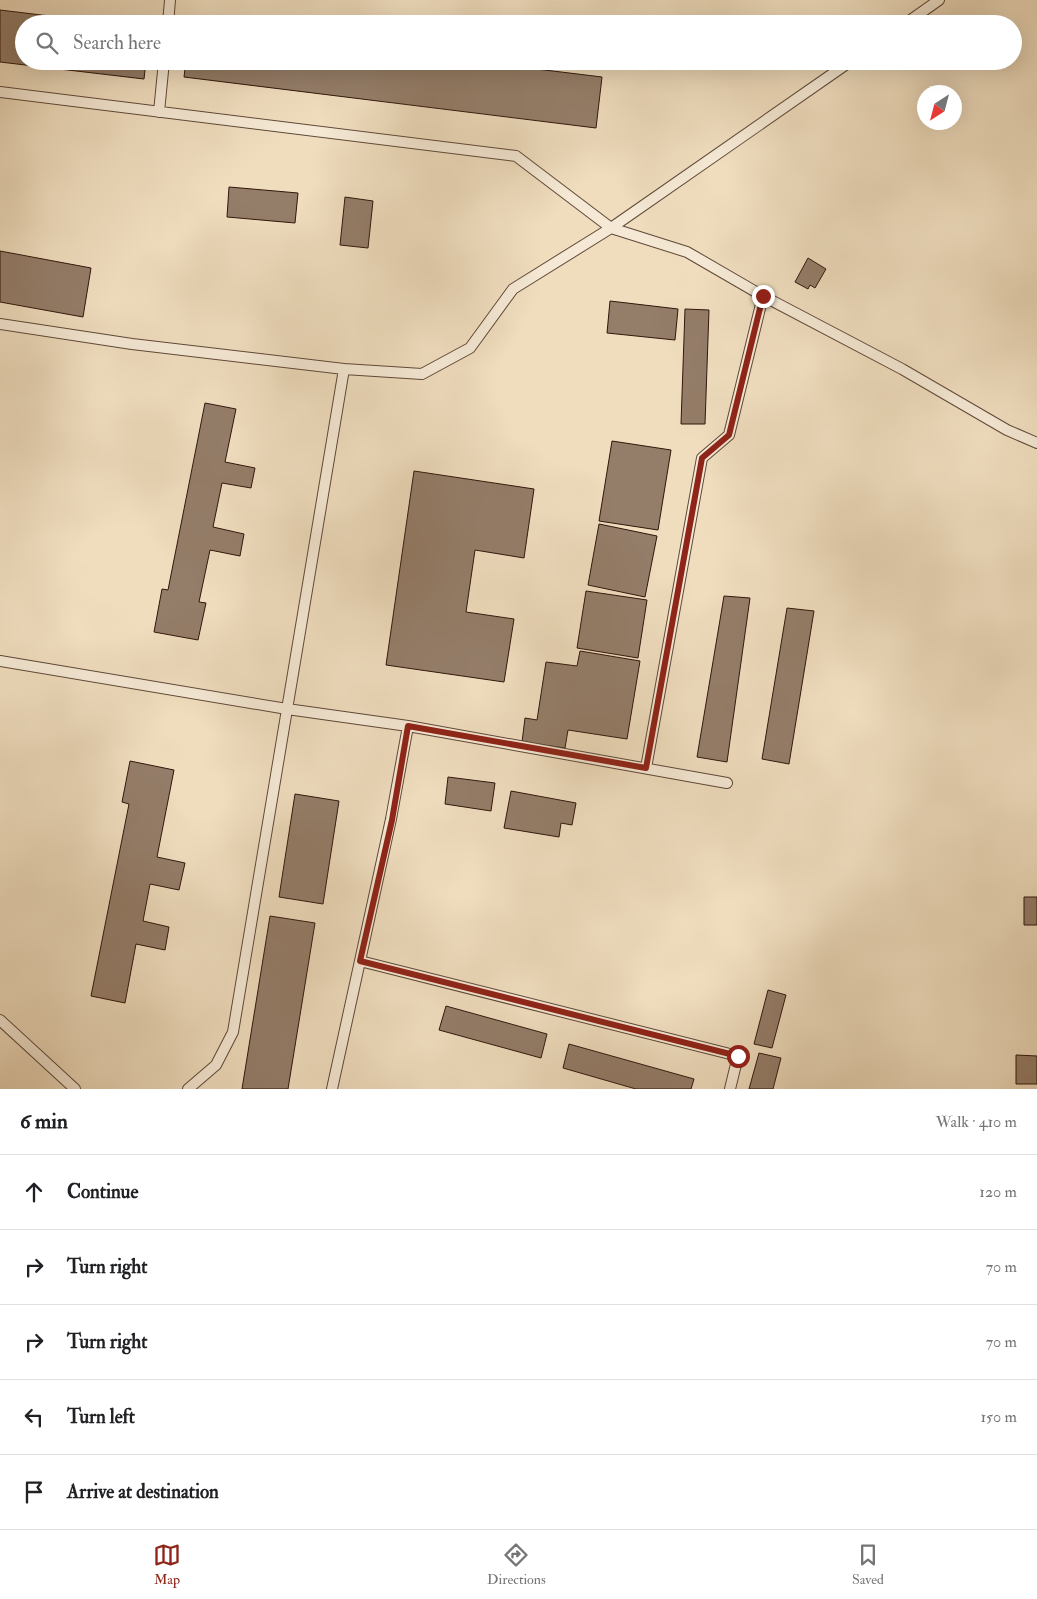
<!DOCTYPE html>
<meta charset="utf-8">
<style>
:root{--surface:#fff;--page:#f6f6f6;--text:#202124;--muted:#757577;--line:#e0e0e0;--accent:#8f2418}
body{margin:0;font-family:"IM FELL Double Pica",serif;background:var(--page);color:var(--text)}
.compass{position:absolute;left:917px;top:85px;width:45px;height:45px;border-radius:50%;background:var(--surface);box-shadow:0 5px 20px #0002;rotate:216deg}
.stop{position:absolute;width:15px;height:15px;margin:-11px;border:4px solid #8f2418;border-radius:50%;background:#fff}
.stop.end{background:#8f2418;border-color:#fff;box-shadow:0 1px 5px #0008}
.list{margin:0;padding:0;list-style:none}
h2{display:flex;justify-content:space-between;align-items:center;height:65px;margin:0;padding:0 20px;font-size:21px}
h2 small{font-size:16px;font-weight:400;color:var(--muted)}
.list li{display:grid;grid-template-columns:32px 1fr auto;gap:15px;align-items:center;box-sizing:border-box;height:75px;padding:0 20px;border-top:1px solid var(--line)}
.list b{display:block;font-size:19px;white-space:nowrap}
.list em{font-size:16px;font-style:normal;color:var(--muted)}
.icon{flex:none;width:28px;height:28px;fill:none;stroke:currentColor;stroke-width:2;stroke-linecap:round;stroke-linejoin:round}
.map{position:relative;flex:none;width:1037px;height:1089px;overflow:hidden}
.search{position:absolute;background:var(--surface);box-shadow:0 5px 20px #0002;left:15px;right:15px;top:15px;height:55px;display:flex;align-items:center;gap:12px;box-sizing:border-box;padding:0 18px;border-radius:28px;color:var(--muted);font-size:19px}
.sheet{height:440px;background:var(--surface)}
nav{display:flex;justify-content:space-around;align-items:center;box-sizing:border-box;height:70px;border-top:1px solid var(--line);background:var(--surface);font-size:14px;color:var(--muted)}
nav a{display:grid;justify-items:center;gap:2px}
nav .on{color:var(--accent)}
.map>svg:first-child{display:block}
</style>
<div class="map">
<svg width="1037" height="1089" viewBox="0 0 1037 1089">
<rect width="100%" height="100%" fill="#efddbe"/>
<filter id="stains"><feTurbulence type="fractalNoise" baseFrequency=".004" numOctaves="4"/><feColorMatrix values="0 0 0 0 .2 0 0 0 0 .09 0 0 0 0 .02 0 0 0 .5 -.17"/></filter>
<radialGradient id="worn" r=".72"><stop offset=".6" stop-color="#630" stop-opacity="0"/><stop offset="1" stop-color="#630" stop-opacity=".3"/></radialGradient>
<path fill="#947d69" stroke="#31160c" d="M0,10L116,24H24V61H146L144,79L0,62Z
M186,61H471L602,77L596,128L184,77Z
M229,187L298,193L295,223L227,217Z
M345,197L373,201L368,248L340,245Z
M0,251L91,268L83,317L0,302Z
M808,258L826,269L815,288L810,285L808,289L795,282Z
M610,301L678,309L675,340L607,333Z
M685,309L709,310L705,424H681Z
M205,403L236,409L225,462L255,468L251,488L222,483L213,527L244,534L240,556L210,550L199,602L206,603L198,640L154,632L162,589L168,590Z
M612,441L671,450L658,530L599,521Z
M414,471L534,489L524,558L475,550L466,612L514,619L504,682L386,665Z
M599,524L657,536L645,597L588,585Z
M586,591L647,600L638,658L577,648Z
M724,596L750,598L727,762L697,757Z
M787,608L814,611L789,764L762,759Z
M580,651L640,661L627,739L568,730L565,748L522,742L525,718L537,720L546,662L577,666Z
M130,761L174,770L157,857L185,863L179,890L150,884L143,921L169,927L165,950L136,944L125,1003L91,996L129,804L122,802Z
M448,777L495,783L491,811L445,804Z
M511,791L576,803L572,825L561,823L559,837L504,828Z
M295,794L339,801L323,904L279,897Z
M1024,897H1037V925H1024Z
M270,916L315,923L288,1089H242Z
M768,990L786,995L772,1048L754,1044Z
M446,1006L547,1034L541,1058L439,1030Z
M569,1044L694,1079L691,1089H636L563,1068Z
M759,1053L781,1058L773,1089H749Z
M1016,1055L1037,1056V1084H1016Z"/>
<g fill="none" stroke-linecap="round" stroke-linejoin="round">
<defs>
<path id="service" d="M168,24L170,0
M905,24L939,0
M0,92L516,156L611,228L687,252L763,296L729,435L702,458L646,768
M159,112L164,61
M763,296L902,369L1007,430L1037,443
M0,324L132,344L344,369L422,374L470,348L513,289L611,228L851,61
M0,661L287,709L408,726L727,783
M360,961L738,1056L730,1089
M0,1020L75,1089
M188,1089L216,1065L233,1032L344,369
M332,1089L391,819L408,726"/>
</defs>
<use href="#service" stroke="#604838" stroke-width="12"/>
<use href="#service" stroke="#f5e9d5" stroke-width="10"/>
</g>
<g fill="none" stroke-linecap="round" stroke-linejoin="round">
<path stroke="#8f2418" stroke-width="6" d="M738,1056L360,961L392,820L408,726L646,768L702,458L729,435L763,296"/>
</g>
<rect width="100%" height="100%" filter="url(#stains)"/>
<rect width="100%" height="100%" fill="url(#worn)"/>
</svg>
<svg class="compass" viewBox="-18 -18 36 36"><path d="M0-13l5 13h-10z" fill="#e53935"/><path d="M0 13l5-13h-10z" fill="#757577"/></svg>
<div class="stop" style="left:738px;top:1056px"></div>
<div class="stop end" style="left:763px;top:296px"></div>
<div class="search"><svg class="icon" aria-label="search" viewBox="0 0 24 24"><circle cx="10" cy="10" r="6"/><path d="M15 15l6 6"/></svg>Search here</div>
</div>
<section class="sheet">
<h2>6 min<small>Walk · 410 m</small></h2>
<ul class="list">
<li><svg class="icon" aria-label="ahead" viewBox="0 0 24 24"><path d="M12 20V5M6 11l6-6 6 6"/></svg><div><b>Continue</b></div><em>120 m</em></li>
<li><svg class="icon" aria-label="right" viewBox="0 0 24 24"><path d="M7 20v-9h11M14 6l5 5-5 5"/></svg><div><b>Turn right</b></div><em>70 m</em></li>
<li><svg class="icon" aria-label="right" viewBox="0 0 24 24"><path d="M7 20v-9h11M14 6l5 5-5 5"/></svg><div><b>Turn right</b></div><em>70 m</em></li>
<li><svg class="icon" aria-label="left" viewBox="0 0 24 24"><path d="M17 20v-9H6M10 6l-5 5 5 5"/></svg><div><b>Turn left</b></div><em>150 m</em></li>
<li><svg class="icon" aria-label="arrive" viewBox="0 0 24 24"><path d="M6 21V4h12l-3 4 3 4H6"/></svg><div><b>Arrive at destination</b></div></li>
</ul>
</section>
<nav>
<a class="on"><svg class="icon" aria-label="map" viewBox="0 0 24 24"><path d="M3 6l6-2 6 2 6-2v14l-6 2-6-2-6 2zM9 4v14M15 6v14"/></svg>Map</a>
<a><svg class="icon" aria-label="directions" viewBox="0 0 24 24"><path d="M12 3l9 9-9 9-9-9zM9 14v-3h6M13 9l2 2-2 2"/></svg>Directions</a>
<a><svg class="icon" aria-label="saved" viewBox="0 0 24 24"><path d="M7 4h10v16l-5-4-5 4z"/></svg>Saved</a>
</nav>
